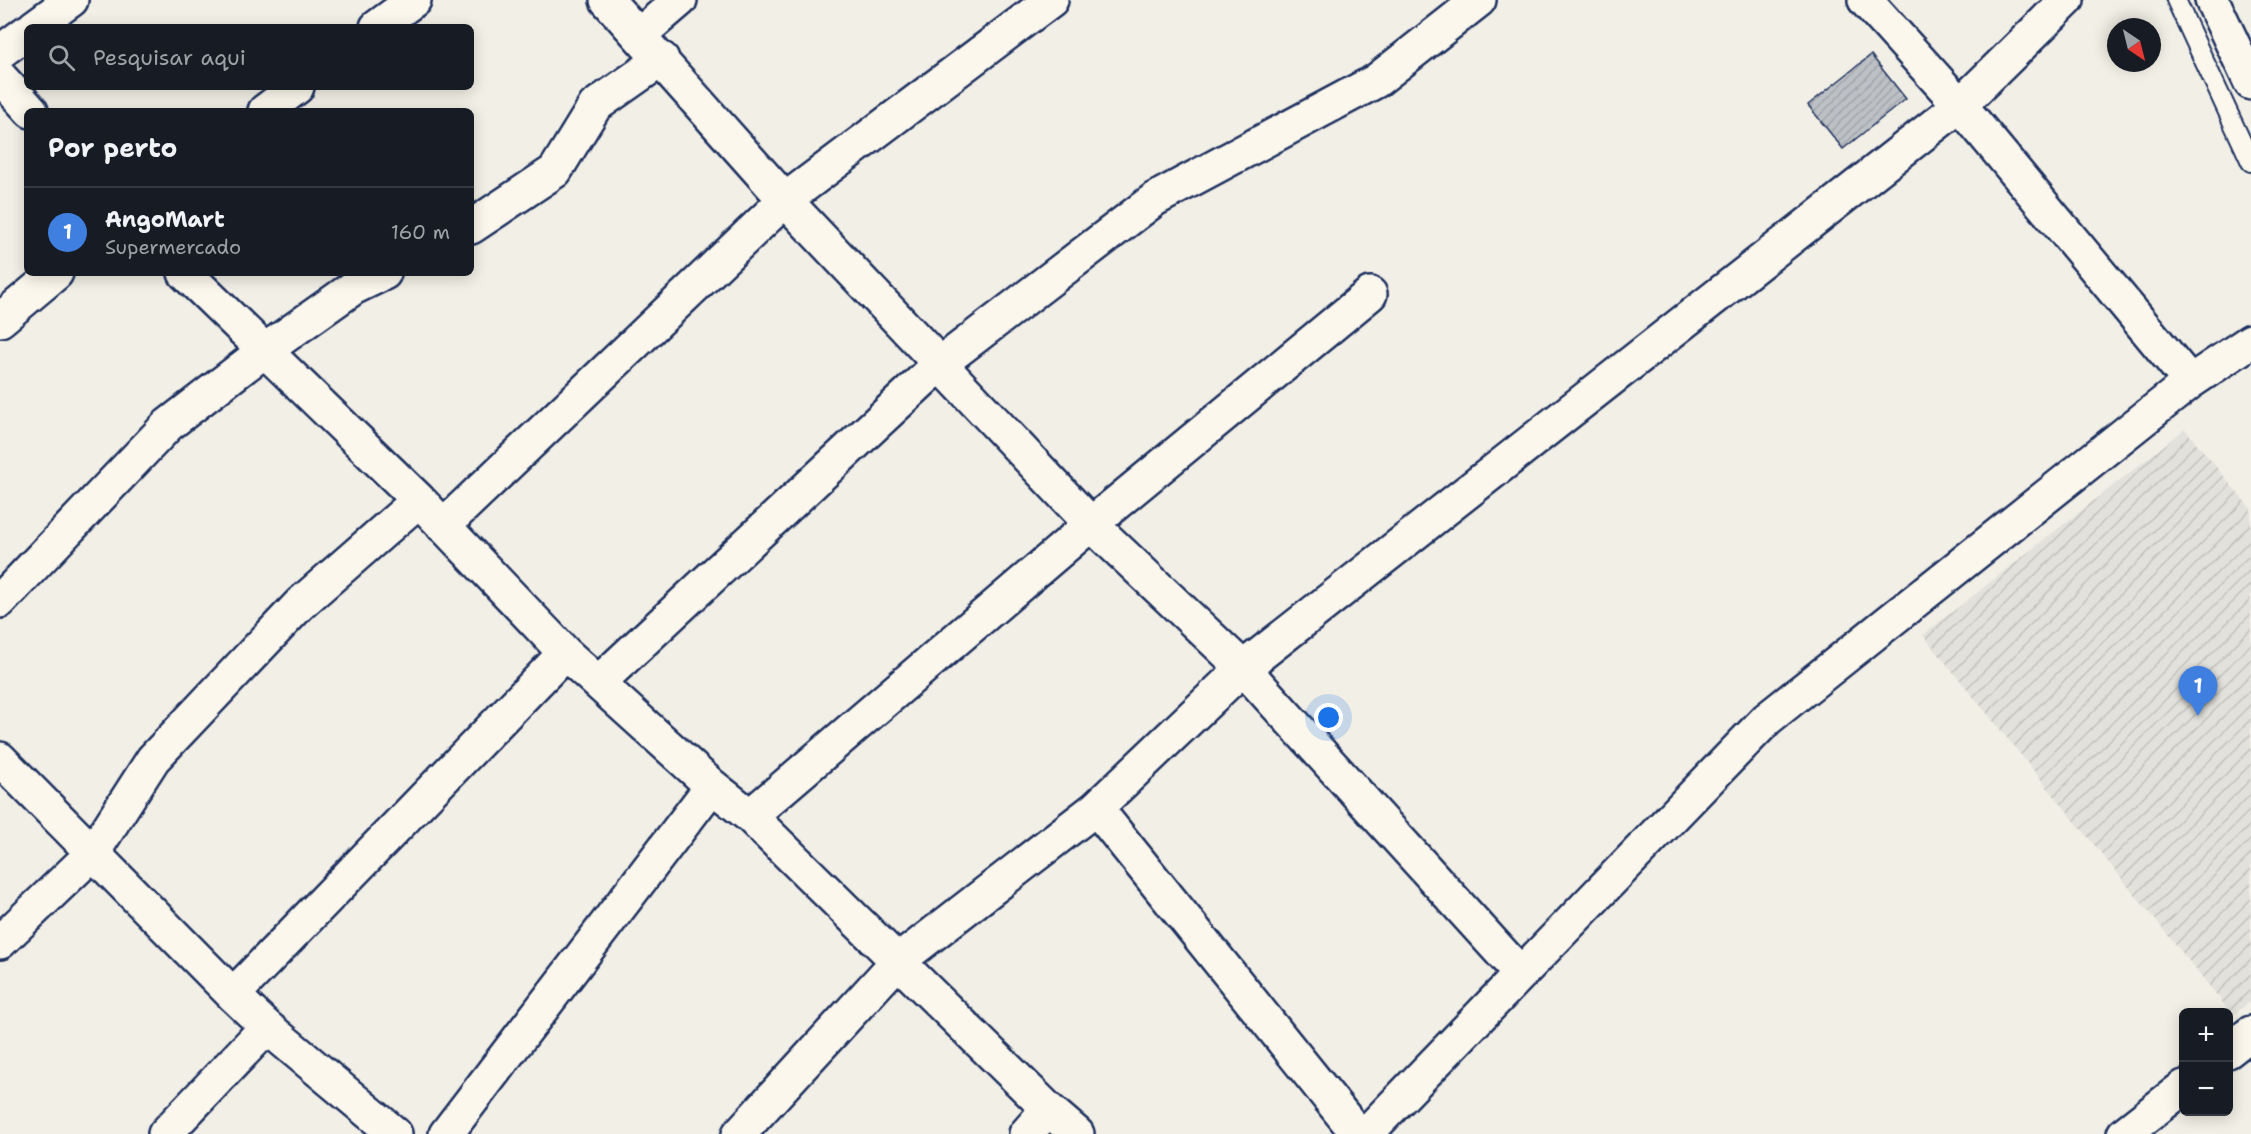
<!DOCTYPE html>
<html lang="pt">
<meta charset="utf-8">
<style>
:root{--surface:#171b24;--page:#242831;--text:#f1f3f6;--muted:#9ea1a6;--line:#363941;--accent:#1f6fb2}
body{margin:0;font-family:"Shantell Sans",sans-serif;background:var(--page);color:var(--text)}
.controls{position:absolute;right:18px;bottom:18px;display:grid;overflow:hidden;border-radius:9px;box-shadow:0 3px 15px #0003}
.controls button{width:54px;height:54px;display:grid;place-items:center;padding:0;border:0;border-bottom:2px solid var(--line);background:var(--surface);color:var(--text);font:30px sans-serif}
.compass{position:absolute;left:2107px;top:18px;width:54px;height:54px;border-radius:50%;background:var(--surface);box-shadow:0 3px 15px #0003;rotate:145deg}
.you{position:absolute;left:1329px;top:718px;width:21px;height:21px;margin:-15px;border:4px solid #fff;border-radius:50%;background:#1a73e8;box-shadow:0 0 0 9px #1a73e833}
.badge{display:grid;place-items:center;width:39px;height:39px;border-radius:50%;background:var(--accent);color:#fff;font-size:20px;font-weight:700}
.pin{position:absolute;translate:-50% -50px;filter:drop-shadow(0 2px 3px #0008)}
.pin::after{content:'';position:absolute;top:32px;width:21px;height:18px;background:inherit;clip-path:polygon(0 0,100% 0,50% 100%)}
.list{margin:0;padding:0;list-style:none}
h2{display:flex;justify-content:space-between;align-items:center;height:78px;margin:0;padding:0 24px;font-size:26px}
h2 small{font-size:20px;font-weight:400;color:var(--muted)}
.list li{display:grid;grid-template-columns:39px 1fr auto;gap:18px;align-items:center;box-sizing:border-box;height:90px;padding:0 24px;border-top:2px solid var(--line)}
.list b{display:block;font-size:22px;white-space:nowrap}
.list p{margin:0;font-size:20px;white-space:nowrap;color:var(--muted)}
.list em{font-size:20px;font-style:normal;color:var(--muted)}
.icon{flex:none;width:33px;height:33px;fill:none;stroke:currentColor;stroke-width:2;stroke-linecap:round;stroke-linejoin:round}
.map{position:relative;flex:none;width:2251px;height:1134px;overflow:hidden}
.search{position:absolute;background:var(--surface);box-shadow:0 3px 15px #0003;left:24px;top:24px;width:450px;height:66px;display:flex;align-items:center;gap:15px;box-sizing:border-box;padding:0 21px;border-radius:9px;color:var(--muted);font-size:22px}
.panel{position:absolute;background:var(--surface);box-shadow:0 3px 15px #0003;left:24px;top:108px;width:450px;height:168px;border-radius:9px}
.map>svg:first-child{display:block}
</style>
<div class="map">
<svg width="2251" height="1134" viewBox="0 0 2251 1134">
<defs>
<pattern id="industrial-furrows" width="10" height="10" patternUnits="userSpaceOnUse" patternTransform="scale(1.5)"><rect width="10" height="10" fill="#e2e1dc"/><path d="M-1 1l2-2M0 10L10 0M9 11l2-2" fill="none" stroke="#c1c1bf"/></pattern>
<pattern id="building-hatch" width="6" height="6" patternUnits="userSpaceOnUse" patternTransform="scale(1.5)"><rect width="6" height="6" fill="#bdc0c4"/><path d="M-1 1l2-2M0 6l6-6M5 7l2-2" fill="none" stroke="#a2a5ab"/></pattern>
</defs>
<rect width="100%" height="100%" fill="#f2efe6"/>
<filter id="ink" filterUnits="userSpaceOnUse"><feTurbulence type="fractalNoise" baseFrequency=".0167" numOctaves="2"/><feDisplacementMap in="SourceGraphic" scale="12" xChannelSelector="R" yChannelSelector="G"/><feConvolveMatrix kernelMatrix="1 2 1 2 8 2 1 2 1" color-interpolation-filters="sRGB"/></filter>
<g filter="url(#ink)">
<path fill="url(#industrial-furrows)" d="M2185,429L2251,509V1001L2233,1015L1923,635Z"/>
<path fill="url(#building-hatch)" stroke="#1b2f5e" stroke-width="1.5" d="M1871,55L1906,99L1843,149L1808,105Z"/>
<g fill="none" stroke-linecap="round" stroke-linejoin="round">
<defs>
<path id="lane" d="M2176,0L2251,162"/>
<path id="street" d="M607,0L785,200L1091,524L1243,668L1520,973
M1865,0L1960,105L2190,382
M34,27L71,0
M377,27L414,0
M639,35L680,0
M0,52L27,32
M0,77L31,111
M265,111L297,87
M471,227L555,171L595,106L662,59
M185,273L419,500L565,653L712,786L750,816L1048,1109L1077,1134
M0,320L56,273
M443,526L785,200L1051,0
M0,601L168,425L264,351L353,288L384,273
M598,683L941,363L1155,199L1376,81L1479,0
M0,759L233,995L267,1027L395,1134
M1096,808L1358,1134
M750,816L1091,524L1370,294
M0,942L92,854L153,759L300,604L419,500
M233,995L565,653
M2228,1051L2251,1033
M165,1134L267,1027
M446,1134L712,786
M739,1134L897,962L1096,808L1243,668L1960,105L2067,0
M1026,1134L1048,1109
M1366,1134L1767,719L2190,382L2251,341
M2124,1134L2184,1087"/>
<path id="highway" d="M2212,0L2251,83"/>
</defs>
<use href="#lane" stroke="#1b2f5e" stroke-width="22"/>
<use href="#street" stroke="#1b2f5e" stroke-width="38"/>
<use href="#highway" stroke="#1b2f5e" stroke-width="38"/>
<use href="#lane" stroke="#fbf7ec" stroke-width="18"/>
<use href="#street" stroke="#fbf7ec" stroke-width="33"/>
<use href="#highway" stroke="#fbf7ec" stroke-width="33"/>
</g>
</g>
</svg>
<div class="controls">
<button>+</button>
<button>−</button>
</div>
<svg class="compass" viewBox="-18 -18 36 36"><path d="M0-13l5 13h-10z" fill="#e53935"/><path d="M0 13l5-13h-10z" fill="#9ea1a6"/></svg>
<div class="you"></div>
<div class="pin badge" style="left:2198px;top:716px;background:#3f7fe0">1</div>
<div class="search"><svg class="icon" aria-label="search" viewBox="0 0 24 24"><circle cx="10" cy="10" r="6"/><path d="M15 15l6 6"/></svg>Pesquisar aqui</div>
<section class="panel">
<h2>Por perto<small></small></h2>
<ul class="list">
<li><span class="badge" style="background:#3f7fe0">1</span><div><b>AngoMart</b><p>Supermercado</p></div><em>160 m</em></li>
</ul>
</section>
</div>
